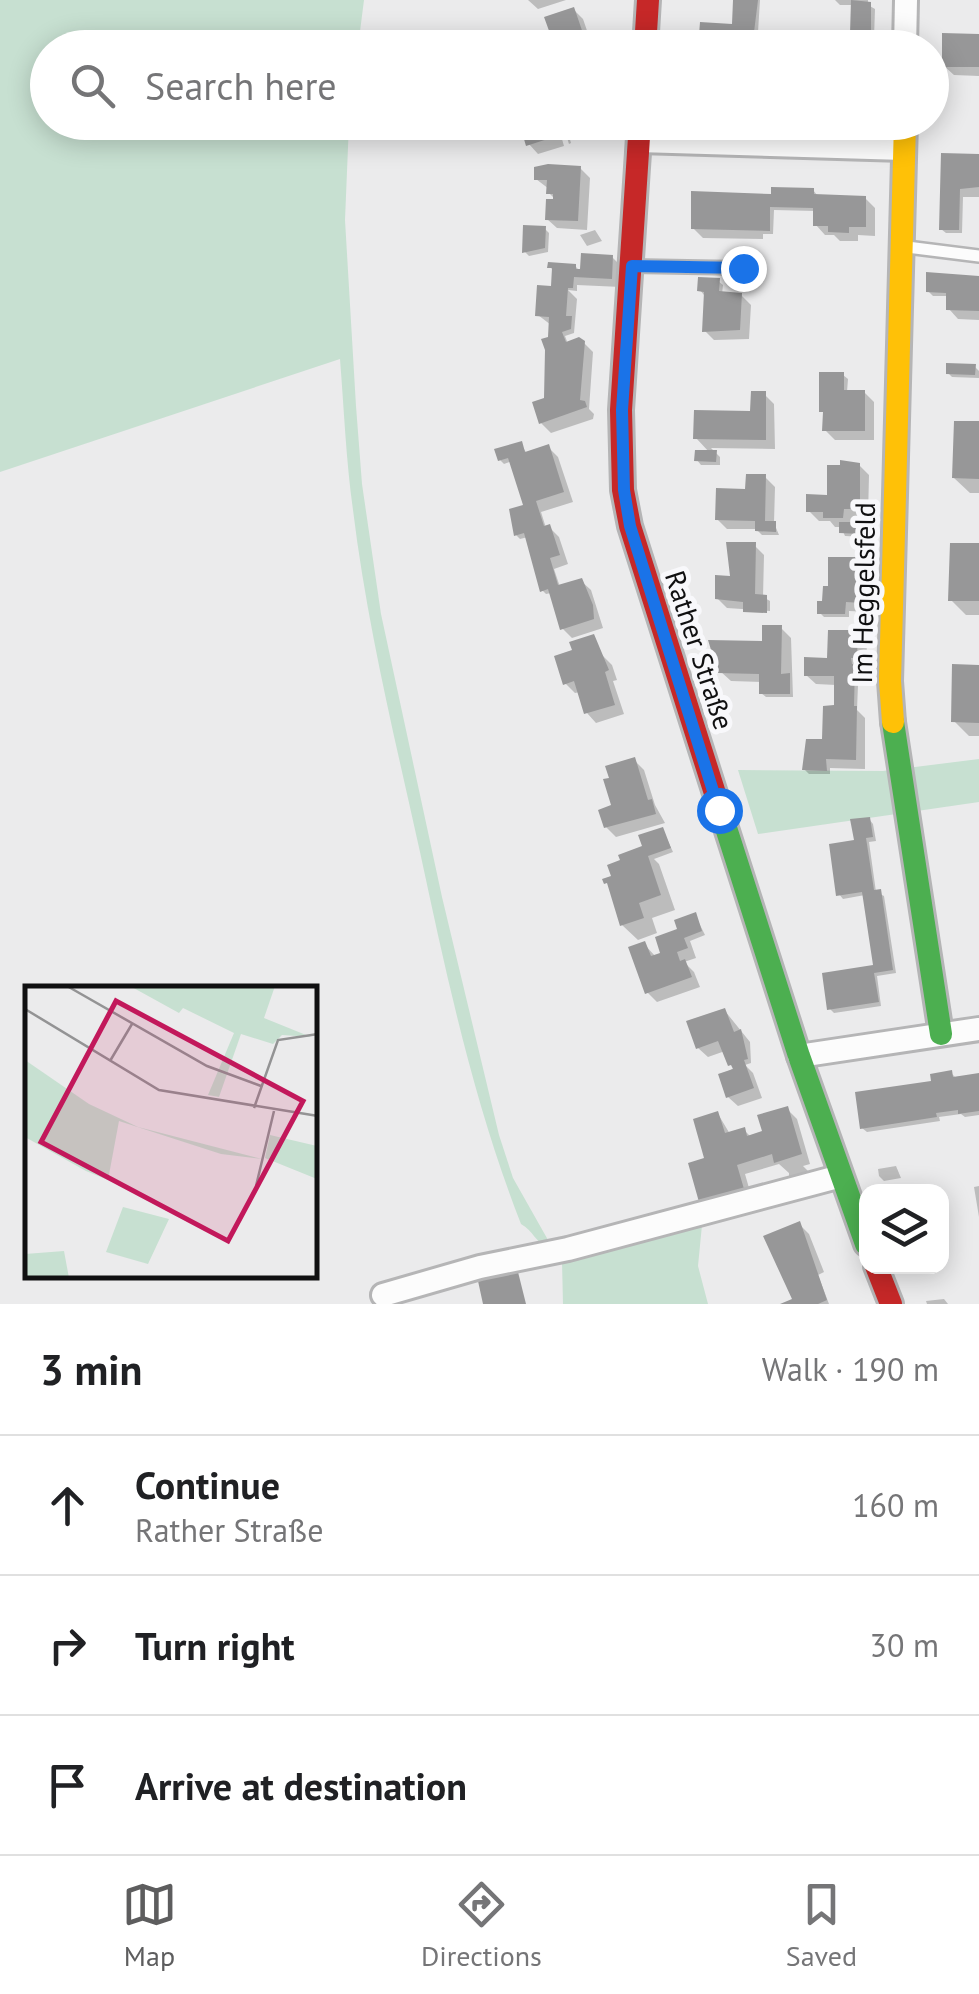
<!DOCTYPE html>
<meta charset="utf-8">
<style>
:root{--surface:#fff;--page:#f2f2f2;--text:#202124;--muted:#757577;--line:#e0e0e0;--accent:#5d5d5e}
body{margin:0;font-family:"PT Sans",sans-serif;background:var(--page);color:var(--text)}
.controls{position:absolute;right:30px;bottom:30px;display:grid;overflow:hidden;border-radius:20px;box-shadow:0 5px 25px #0003}
.controls button{width:90px;height:90px;display:grid;place-items:center;padding:0;border:0;border-bottom:2px solid var(--line);background:var(--surface);color:var(--text);font:50px sans-serif}
.stop{position:absolute;width:30px;height:30px;margin:-22px;border:8px solid #1a73e8;border-radius:50%;background:#fff}
.stop.end{background:#1a73e8;border-color:#fff;box-shadow:0 2px 10px #0008}
.list{margin:0;padding:0;list-style:none}
h2{display:flex;justify-content:space-between;align-items:center;height:130px;margin:0;padding:0 40px;font-size:42px}
h2 small{font-size:32px;font-weight:400;color:var(--muted)}
.list li{display:grid;grid-template-columns:65px 1fr auto;gap:30px;align-items:center;box-sizing:border-box;height:140px;padding:0 40px;border-top:2px solid var(--line)}
.list b{display:block;font-size:38px;white-space:nowrap}
.list p{margin:0;font-size:32px;white-space:nowrap;color:var(--muted)}
.list em{font-size:32px;font-style:normal;color:var(--muted)}
.icon{flex:none;width:55px;height:55px;fill:none;stroke:currentColor;stroke-width:2;stroke-linecap:round;stroke-linejoin:round}
.map{position:relative;flex:none;width:979px;height:1304px;overflow:hidden}
.search{position:absolute;background:var(--surface);box-shadow:0 5px 25px #0003;left:30px;right:30px;top:30px;height:110px;display:flex;align-items:center;gap:25px;box-sizing:border-box;padding:0 35px;border-radius:55px;color:var(--muted);font-size:38px}
.sheet{height:550px;background:var(--surface)}
nav{display:flex;justify-content:space-around;align-items:center;box-sizing:border-box;height:140px;border-top:2px solid var(--line);background:var(--surface);font-size:28px;color:var(--muted)}
nav a{display:grid;justify-items:center;gap:5px}
nav .on{color:var(--accent)}
.map>svg:first-child{display:block}
</style>
<div class="map">
<svg width="979" height="1304" viewBox="0 0 979 1304">
<rect width="100%" height="100%" fill="#ebebec"/>
<path fill="#c7e0d1" d="M0,0H364L358,47L48,48V122L349,123L345,220L356,406L362,484L381,614L442,897L499,1135L513,1178L548,1240L547,1248C536,1242 533,1231 521,1224C474,1104 447,978 420,852C395,739 367,625 353,510C346,460 344,409 340,359L0,472Z
M979,759V802L758,834L738,770L883,771Z
M702,1225L698,1266L708,1304H563L562,1261Z"/>
<path fill="#0003" d="M528,0H566L538,9Z
M735,0H760L757,48H701L734,26Z
M835,0H868V5L875,9L874,38H868L867,48H834L853,37L854,5H840Z
M574,10L583,19L593,48H536L555,41Z
M979,36V76L954,75L944,66Z
M557,122L564,146L538,154L529,144Z
M562,122H565L571,143L569,144Z
M943,155L979,156V197H963L962,233H946L941,229Z
M580,168L590,178L587,230L557,228L547,219L558,202L549,193V189L536,179Z
M813,190L817,195L865,198L875,208V236L858,235V241H840L834,235H825L816,225V211L774,210L773,234H763V239L703,238L693,228L773,196Z
M545,229L549,233L548,252L529,256L525,252Z
M595,230L602,241L587,246L580,235Z
M612,257L622,267L621,287L577,285V291L568,290L577,299L574,333L565,336L568,344L583,342L593,352L589,409L594,414L593,419L551,433L541,423L547,400L551,325L538,315L553,288L554,271L550,267L575,266L582,273Z
M979,278V320L958,319L949,309V296H933L928,291Z
M718,281L723,285L722,294L741,295L751,305L749,339L714,340L705,331L704,295L700,290Z
M975,367L979,371V378L952,377L948,373Z
M843,375L848,379L847,392H864L874,402V440H835L825,430Z
M764,394L774,404L775,449L711,448L720,457V465H701L697,460L710,453L696,438L753,413Z
M979,424V493H970L954,478Z
M521,444L527,454L548,447L558,457L573,502L541,512L546,528L549,527L559,537L568,564L554,569L560,587L581,581L591,590L603,628L572,638L562,628L551,593L546,594L542,590L528,537L520,539L516,535L526,507L512,461L504,464L500,460Z
M859,465L869,475L868,518H853L852,524H862L867,529V537L845,536L841,527H835L830,521H819L809,511L829,497Z
M765,477L775,487L774,523L779,535H762L756,529H727L717,519Z
M754,545L764,555L763,597L770,601V611L727,608L717,598Z
M979,546V615H966L951,600Z
M862,560L872,570L871,586H868L871,612L849,611V617H824L820,613L825,604Z
M781,628L791,638L793,697H766L761,693L762,682L731,681L720,671L765,644Z
M857,633L867,643L866,667H860L863,685H858L857,710L865,718V769L830,768V774H809L804,769L825,742L840,708L836,685L816,684L806,675L830,660Z
M593,637L601,654L612,665L617,680L613,681L624,714L596,723L587,713L580,692L575,693L565,683L575,652Z
M979,668V736H969L954,721Z
M634,760L644,770L655,805L665,823L616,837L606,827Z
M869,819L873,824L876,841L869,842L876,892L884,896L896,973L877,976L881,1006L834,1013L830,1009L876,967L865,895L843,899L839,894Z
M663,830L673,852L654,859L659,864L675,910L652,918L657,933L638,940L622,925L647,847Z
M695,915L705,935L690,941L696,958L684,962L694,972L700,987L657,1002L647,992L644,944L656,957L664,954Z
M725,1011L750,1042L751,1063L745,1065L753,1073L762,1098L738,1106L728,1097L721,1075L734,1068L725,1051L708,1057L698,1048Z
M951,1073L955,1077L979,1076V1115L965,1117L961,1114L939,1117L940,1121L867,1132L862,1128Z
M787,1109L797,1119L810,1164L803,1166L810,1173L789,1183V1173L779,1164L745,1174L749,1188L745,1189L746,1193L711,1210L701,1201L718,1114L730,1134L744,1130L751,1137L765,1133Z
M896,1166L901,1178L884,1181L879,1176L878,1169Z
M979,1186V1217L974,1187Z
M799,1224L809,1234L824,1272L818,1275L829,1304H786L795,1301L766,1237Z
M944,1299L948,1304H927L926,1301Z"/>
<path fill="#979798" d="M733,0H758L752,48H698L700,22L732,24Z
M851,0L871,2V35H864V48H832V34H850Z
M574,7L588,48H531L552,39L544,17Z
M942,33L979,34V67H942Z
M519,122H560L563,134L526,146Z
M941,153L979,154V187L960,189L959,230H939Z
M548,164L581,166L578,221L545,220L546,199H553V194H546L547,180H534V167Z
M771,187L814,188V194L866,196V227H849V233L828,232V226H813V208L770,207V231L691,229V191L771,194Z
M523,225L546,226L545,248L522,253Z
M581,253L613,255L612,279L574,277L573,288H568L566,316H572L571,329L562,332L566,342L579,337L585,341L580,400L585,401L587,407L539,424L532,402L544,398L545,350L541,339L548,337L549,317L535,316L537,285L551,286L552,268H547L548,262L576,264V269H580Z
M926,272L979,276V311L946,310V293L926,292Z
M698,277L720,278L719,291L742,293L740,330L702,332L704,292L697,291Z
M946,363L976,364L975,375L946,374Z
M819,372H844V390H865V431H822L823,412H819Z
M751,391H766V440L693,439L694,410L750,411Z
M954,421H979V479L952,478Z
M522,441L525,452L549,444L564,492L536,501L544,526L550,524L560,555L550,558L558,585L582,578L593,605L594,619L560,630L548,589L540,592L524,533L514,536L509,509L523,505L508,458L498,461L494,449Z
M695,450H717L716,462L694,461Z
M840,460L860,463V509H844L843,518H823V512H806V494L827,495V465H840Z
M746,474H766L765,521H776V532L755,531V521L715,520L716,488L745,489Z
M839,522H863V534L839,533Z
M726,542H756L755,594L767,595V613L743,612V602L715,599V575L730,576Z
M950,543H979V601H948Z
M828,557H863L862,577H860L862,603L846,602L845,614H817V601H822L823,586H828Z
M762,625H782L781,674L790,673V694H759V674L718,673L708,640L762,641Z
M828,630H858L857,658H851L852,664H855L854,706H857L856,760L826,759L827,771L802,770L806,739H822L823,706L834,705V676H804V657L827,658Z
M594,634L609,670L605,672L615,705L584,714L574,681L563,685L554,656L572,650L569,642Z
M952,664L979,665V723L951,722Z
M635,757L648,800L652,799L656,814L604,828L598,810L611,805L603,779L609,778L605,766Z
M870,817L873,837L866,838L874,890L881,889L893,970L874,973L879,1002L827,1010L822,973L873,965L862,892L836,896L829,844L854,840L850,819Z
M663,827L671,848L648,856L661,895L639,903L644,918L620,926L607,883L604,884L602,879L611,876L607,865L620,860L618,855L642,846L638,835Z
M696,912L702,931L684,938L688,948L677,952L680,961L685,959L692,977L645,994L628,947L645,941L651,956L660,953L655,937L677,929L674,920Z
M725,1008L734,1032L741,1029L748,1059L744,1060L754,1088L726,1098L718,1074L733,1069L731,1065L728,1066L718,1041L696,1049L686,1021Z
M952,1070L953,1077L979,1073V1111L958,1114V1110L936,1113L937,1117L860,1129L855,1092L931,1081L930,1074Z
M788,1106L802,1154L774,1163L772,1154L737,1165L744,1189L699,1202L688,1163L704,1158L693,1119L718,1111L725,1133L745,1127L747,1136L762,1131L757,1115Z
M800,1221L827,1300L818,1304H780L792,1299L763,1236Z
M518,1272L526,1304H483L478,1281Z"/>
<g fill="none" stroke-linecap="round" stroke-linejoin="round">
<defs>
<path id="lane" d="M907,247L979,256
M632,266L743,268"/>
<path id="street" d="M905,48L906,0
M639,141L904,149
M799,1056L979,1029
M383,1295L480,1267L568,1249L841,1176"/>
<path id="fast" d="M893,722L941,1034
M719,806L799,1056L866,1244"/>
<path id="slow" d="M893,722L890,681L905,122"/>
<path id="jam" d="M645,48L648,0
M640,122L621,410L623,490L630,526L719,806
M876,1266L891,1304"/>
</defs>
<use href="#lane" stroke="#b5b5b6" stroke-width="16"/>
<use href="#street" stroke="#b5b5b6" stroke-width="28"/>
<use href="#fast" stroke="#b5b5b6" stroke-width="28"/>
<use href="#slow" stroke="#b5b5b6" stroke-width="28"/>
<use href="#jam" stroke="#b5b5b6" stroke-width="28"/>
<use href="#lane" stroke="#fcfcfc" stroke-width="11"/>
<use href="#street" stroke="#fcfcfc" stroke-width="22"/>
<use href="#fast" stroke="#4caf50" stroke-width="22"/>
<use href="#slow" stroke="#ffc107" stroke-width="22"/>
<use href="#jam" stroke="#c62828" stroke-width="22"/>
</g>
<g fill="none" stroke-linecap="round" stroke-linejoin="round">
<path stroke="#1a73e8" stroke-width="12" d="M719,810L630,526L624,490L622,410L632,266L743,268"/>
</g>
<g text-anchor="middle" dominant-baseline="central" stroke-width="10" stroke-linejoin="round" paint-order="stroke">
<g font-size="28" fill="#101011" stroke="#f8f8fb">
<text transform="translate(863 593) rotate(-89)">Im Heggelsfeld</text>
<text transform="translate(700 650) rotate(72)">Rather Straße</text>
</g>
</g>
<g transform="translate(25 986)">
<rect width="292" height="292" fill="#ebebec"/>
<path d="M105,0H250L239,32L286,51L257,49L248,58L216,48L194,111L183,109L209,47L158,22L154,27ZM0,74L64,118L113,141L237,173L196,168L94,135L83,194L61,185L0,151ZM245,149L292,160V193L240,172ZM98,221L144,233L123,278L81,266ZM39,265L44,292H0V268Z" fill="#c7e0d1"/>
<path fill="none" stroke="#939394" stroke-width="2.5" d="M42,0L182,80L236,100M0,23L134,104L293,130M85,75L107,38M229,122L253,54L293,48M231,200L249,125"/>
<path fill="#c2185b" fill-opacity="0.15" stroke="#c2185b" stroke-width="5" d="M91,15L278,115L203,255L16,156Z"/>
<rect width="292" height="292" fill="none" stroke="#101011" stroke-width="5"/>
</g>
</svg>
<div class="controls">
<button><svg class="icon" aria-label="layers" viewBox="0 0 24 24"><path d="M12 4l9 5-9 5-9-5zM3 14l9 5 9-5"/></svg></button>
</div>
<div class="stop" style="left:719px;top:810px"></div>
<div class="stop end" style="left:743px;top:268px"></div>
<div class="search"><svg class="icon" aria-label="search" viewBox="0 0 24 24"><circle cx="10" cy="10" r="6"/><path d="M15 15l6 6"/></svg>Search here</div>
</div>
<section class="sheet">
<h2>3 min<small>Walk · 190 m</small></h2>
<ul class="list">
<li><svg class="icon" aria-label="ahead" viewBox="0 0 24 24"><path d="M12 20V5M6 11l6-6 6 6"/></svg><div><b>Continue</b><p>Rather Straße</p></div><em>160 m</em></li>
<li><svg class="icon" aria-label="right" viewBox="0 0 24 24"><path d="M7 20v-9h11M14 6l5 5-5 5"/></svg><div><b>Turn right</b></div><em>30 m</em></li>
<li><svg class="icon" aria-label="arrive" viewBox="0 0 24 24"><path d="M6 21V4h12l-3 4 3 4H6"/></svg><div><b>Arrive at destination</b></div></li>
</ul>
</section>
<nav>
<a class="on"><svg class="icon" aria-label="map" viewBox="0 0 24 24"><path d="M3 6l6-2 6 2 6-2v14l-6 2-6-2-6 2zM9 4v14M15 6v14"/></svg>Map</a>
<a><svg class="icon" aria-label="directions" viewBox="0 0 24 24"><path d="M12 3l9 9-9 9-9-9zM9 14v-3h6M13 9l2 2-2 2"/></svg>Directions</a>
<a><svg class="icon" aria-label="saved" viewBox="0 0 24 24"><path d="M7 4h10v16l-5-4-5 4z"/></svg>Saved</a>
</nav>
